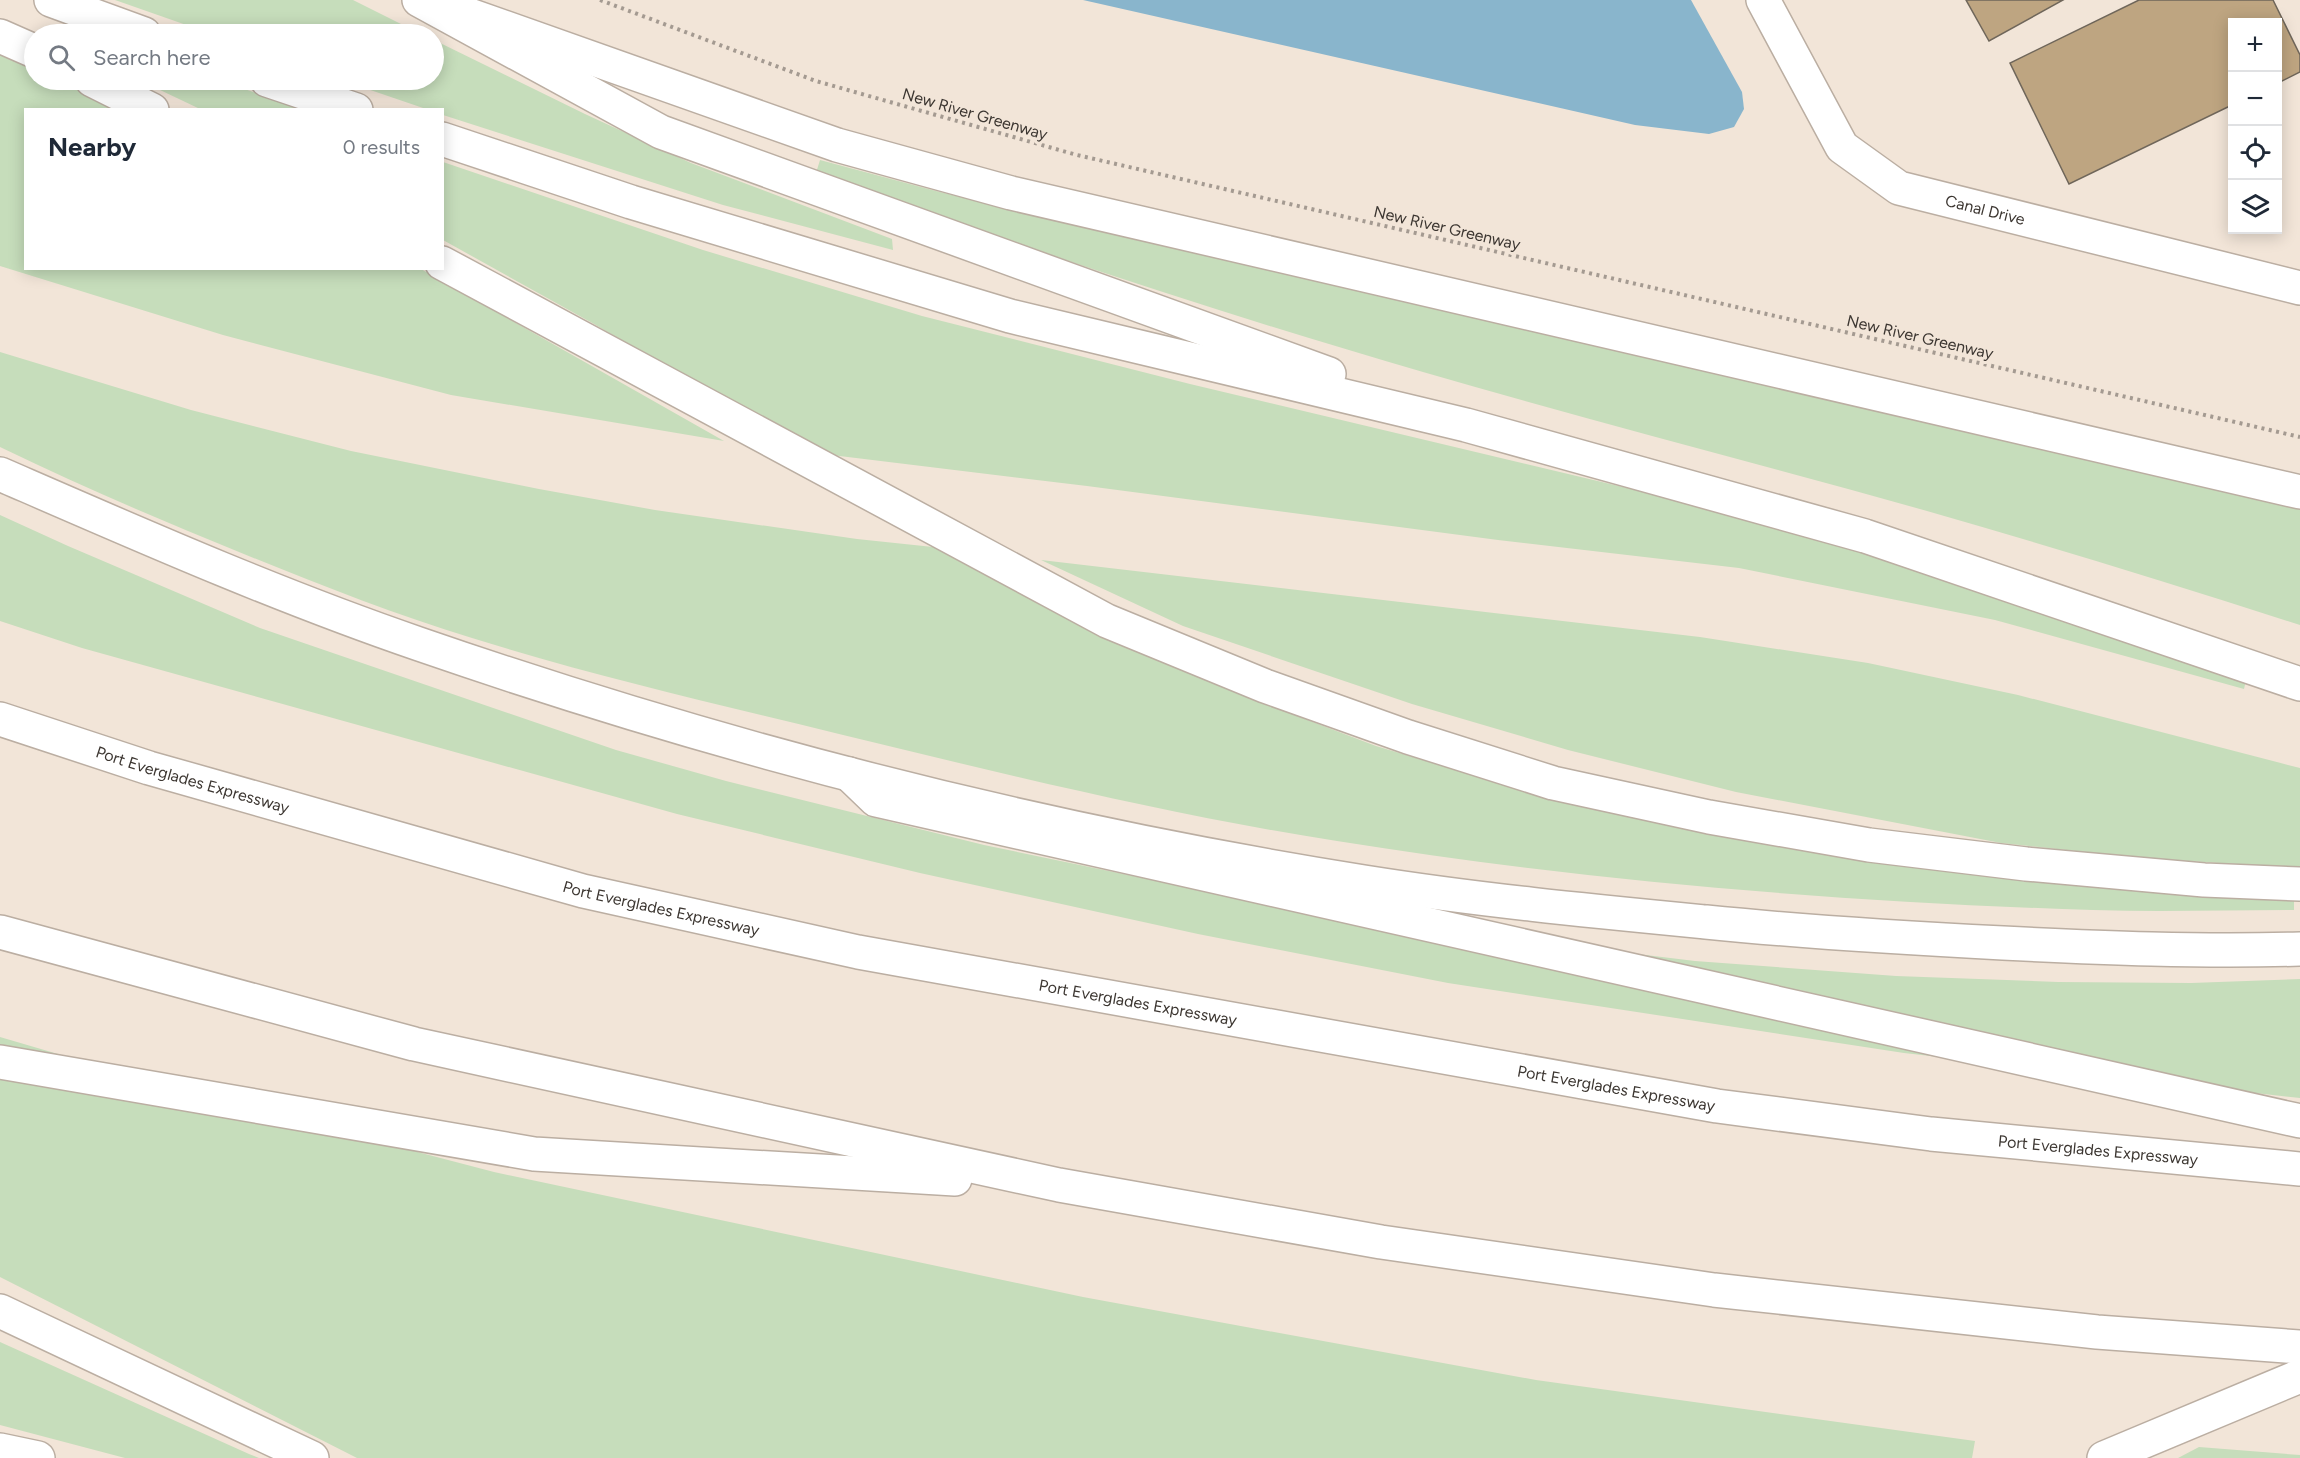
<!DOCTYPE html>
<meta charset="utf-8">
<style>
:root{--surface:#fff;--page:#f6f6f7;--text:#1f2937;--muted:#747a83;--line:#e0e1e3}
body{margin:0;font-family:Figtree,sans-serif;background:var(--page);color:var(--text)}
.controls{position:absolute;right:18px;top:18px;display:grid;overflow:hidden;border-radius:0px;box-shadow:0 3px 15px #0003}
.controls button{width:54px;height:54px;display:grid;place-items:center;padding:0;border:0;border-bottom:2px solid var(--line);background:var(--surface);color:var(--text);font:30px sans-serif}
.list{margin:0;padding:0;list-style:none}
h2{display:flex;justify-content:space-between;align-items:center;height:78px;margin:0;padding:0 24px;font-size:26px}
h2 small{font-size:20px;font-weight:400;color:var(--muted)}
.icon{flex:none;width:33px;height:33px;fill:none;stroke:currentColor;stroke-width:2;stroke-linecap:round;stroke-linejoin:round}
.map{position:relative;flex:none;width:2300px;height:1458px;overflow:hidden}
.search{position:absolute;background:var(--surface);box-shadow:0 3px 15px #0003;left:24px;top:24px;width:420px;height:66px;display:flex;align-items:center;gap:15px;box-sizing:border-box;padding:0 21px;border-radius:33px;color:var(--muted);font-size:22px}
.panel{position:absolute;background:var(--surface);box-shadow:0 3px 15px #0003;left:24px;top:108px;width:420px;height:162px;border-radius:0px}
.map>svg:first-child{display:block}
</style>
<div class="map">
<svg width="2300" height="1458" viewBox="0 0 2300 1458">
<rect width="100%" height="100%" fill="#f2e5d8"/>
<path fill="#c6ddbb" d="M115,0H353L421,34H212Z
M434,40L585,114L691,163L892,239L893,250L723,205L443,115L442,110L426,109L341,80H434Z
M0,54L34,69V80H57L122,109L26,110V268L421,269L724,441L451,395L223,335L0,266Z
M139,80H219L301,109H200Z
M820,160L936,191L1085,228L2300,508V625C2176,585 2052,547 1927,511C1760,464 1591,421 1423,372C1219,313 1016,245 816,173Z
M443,162L703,250L922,316L1190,384L1766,521L2250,663L2244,689L1995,620L1739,568L1498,540L1087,486L815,453L594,324L443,240Z
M0,352L191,410L351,451L539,489L655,510L857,539L933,547L1111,639L1239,694L1376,746L1530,792L1721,836L1941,871L2135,890L2294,898V910C2227,910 2160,912 2093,910C1840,902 1587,881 1337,841C1170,815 1004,774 839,734C717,704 593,676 472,638C393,614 315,583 239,552C158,519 78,485 0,447Z
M0,515L68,546L260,628L616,750L726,781L984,845L1215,893L1480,935L1695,961L1896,976L2058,982L2191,983L2300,979V1098L1904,1053L1448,983L1198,934L920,873L677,814L82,648L0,621Z
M1041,560L1700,637L1868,663L2018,695L2300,768V868L2140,858L2001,843L1736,792L1568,750L1412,704L1183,626Z
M0,1037L184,1091L494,1172L1083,1297L1536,1380L1975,1441L1972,1458H357L0,1277Z
M0,1342L249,1454L259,1458H125L0,1425Z
M2199,1447L2300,1455V1458H2178Z"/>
<path fill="#89b5cc" d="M1083,0H1691L1742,92L1744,109L1734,127L1709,134L1635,125Z"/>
<path fill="#bea581" stroke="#6f665a" stroke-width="1.5" d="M1966,0H2063L1989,41Z
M2139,0H2273L2300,55V72L2278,83V22H2232V105L2069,184L2010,63Z"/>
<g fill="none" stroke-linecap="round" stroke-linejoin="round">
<defs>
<g id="minor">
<path id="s1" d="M1763,0L1842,147L1899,188L2300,288"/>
</g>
<path id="primary" d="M461,12L837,145L1011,193L2300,492
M0,36L34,51
M92,80L152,110
M442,263L1107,621L1265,686L1408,737L1553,783L1709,817L1869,845L2026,864L2204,880L2300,884
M0,474C138,534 276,595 419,644C726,750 1043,831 1364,882C1477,900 1592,911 1706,922C1805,932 1904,938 2003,943C2102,948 2201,952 2300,949
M0,1450L38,1458
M2104,1458L2300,1376"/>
<g id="motorway">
<path d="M51,0L144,34"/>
<path d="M419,0L661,132L1329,374"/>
<path d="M267,80L356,110"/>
<path d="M442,139L631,202L1010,316L1466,425L1865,536L2300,684"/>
<path id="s2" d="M0,719L149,768L583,891L858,952L1717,1106L1931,1134L2300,1169"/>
<path d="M849,774L876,800L2300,1121"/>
<path d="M0,932L414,1044L1059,1185L1381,1242L1714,1290L2097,1332L2300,1347"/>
<path d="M0,1062L534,1154L955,1179"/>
<path d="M0,1311L312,1458"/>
</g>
</defs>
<use href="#minor" stroke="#bbaea2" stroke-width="36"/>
<use href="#primary" stroke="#bbaea2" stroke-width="36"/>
<use href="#motorway" stroke="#bbaea2" stroke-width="36"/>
<path stroke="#a49a91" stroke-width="4" stroke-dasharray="3 4.5" stroke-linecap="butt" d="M600,0L816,81L1077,155L2300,437"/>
<use href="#minor" stroke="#fff" stroke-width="33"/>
<use href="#primary" stroke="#fff" stroke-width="33"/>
<use href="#motorway" stroke="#fff" stroke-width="33"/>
</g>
<g text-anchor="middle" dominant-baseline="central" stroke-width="6" stroke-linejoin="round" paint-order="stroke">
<g font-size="16" fill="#3c3631" stroke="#f2e5d8">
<text transform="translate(975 114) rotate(16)">New River Greenway</text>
<text stroke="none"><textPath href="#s1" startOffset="326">Canal Drive</textPath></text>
<text transform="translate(1447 228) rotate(13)">New River Greenway</text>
<text transform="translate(1920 337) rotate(13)">New River Greenway</text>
<text stroke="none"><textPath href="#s2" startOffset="202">Port Everglades Expressway</textPath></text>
<text stroke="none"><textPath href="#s2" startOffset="688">Port Everglades Expressway</textPath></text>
<text stroke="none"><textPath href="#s2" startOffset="1174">Port Everglades Expressway</textPath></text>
<text stroke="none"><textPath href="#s2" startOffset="1660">Port Everglades Expressway</textPath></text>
<text stroke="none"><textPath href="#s2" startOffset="2146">Port Everglades Expressway</textPath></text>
</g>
</g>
</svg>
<div class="controls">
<button>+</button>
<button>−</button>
<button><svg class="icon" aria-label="locate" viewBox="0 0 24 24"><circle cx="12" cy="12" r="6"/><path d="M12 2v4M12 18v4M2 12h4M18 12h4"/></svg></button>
<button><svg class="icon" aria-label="layers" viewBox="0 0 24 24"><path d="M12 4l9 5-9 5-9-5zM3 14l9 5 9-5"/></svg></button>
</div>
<div class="search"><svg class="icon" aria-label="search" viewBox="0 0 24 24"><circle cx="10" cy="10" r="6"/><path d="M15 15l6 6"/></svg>Search here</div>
<section class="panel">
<h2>Nearby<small>0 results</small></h2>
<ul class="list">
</ul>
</section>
</div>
